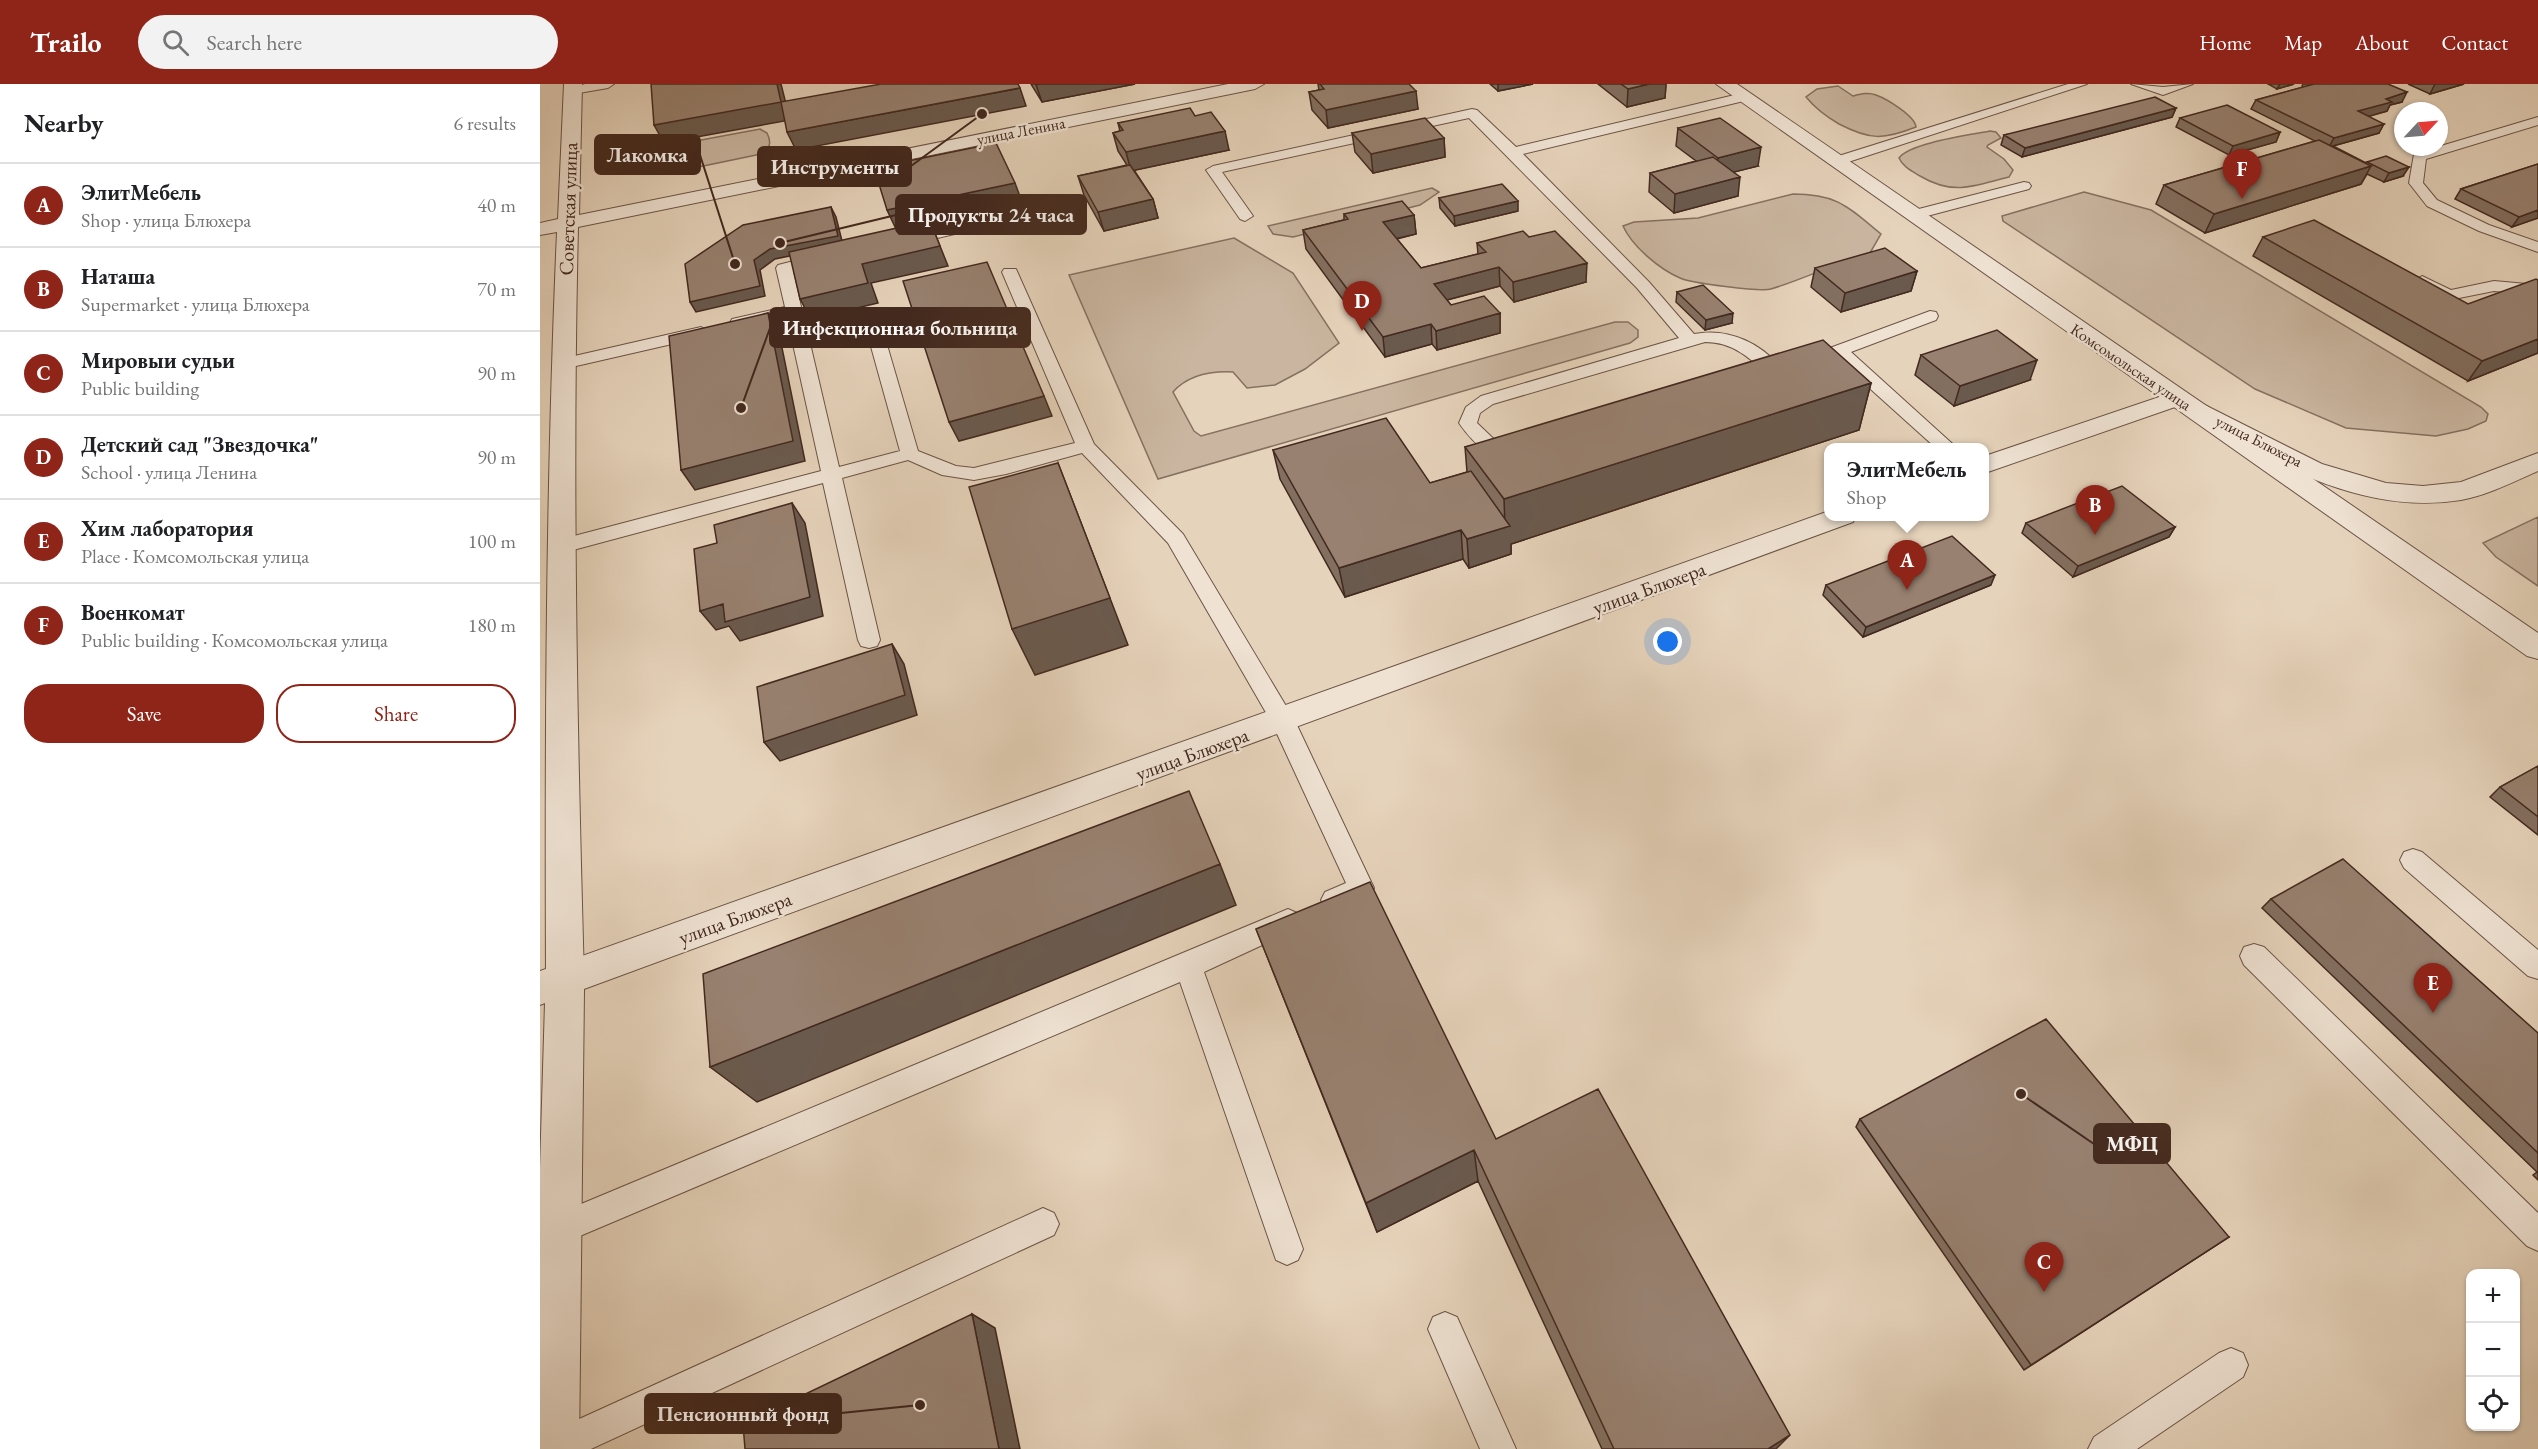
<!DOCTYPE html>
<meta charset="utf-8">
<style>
:root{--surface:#fff;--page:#f2f2f2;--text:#202124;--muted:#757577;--line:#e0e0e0;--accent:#8f2418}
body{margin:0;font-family:"EB Garamond",serif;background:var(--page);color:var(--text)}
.controls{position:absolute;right:18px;bottom:18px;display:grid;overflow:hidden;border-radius:12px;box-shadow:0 2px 4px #0004}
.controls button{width:54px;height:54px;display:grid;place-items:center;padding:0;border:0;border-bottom:2px solid var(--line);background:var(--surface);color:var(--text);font:30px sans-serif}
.compass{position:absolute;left:1854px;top:18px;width:54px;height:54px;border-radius:50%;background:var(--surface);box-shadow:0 2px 4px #0004;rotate:64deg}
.you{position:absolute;left:1128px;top:558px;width:21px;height:21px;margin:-15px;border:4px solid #fff;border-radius:50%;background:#1a73e8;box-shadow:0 0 0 9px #1a73e833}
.badge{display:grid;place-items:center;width:39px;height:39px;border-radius:50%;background:var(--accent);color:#fff;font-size:20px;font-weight:700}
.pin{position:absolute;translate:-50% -50px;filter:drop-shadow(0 2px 3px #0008)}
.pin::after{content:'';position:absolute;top:32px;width:21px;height:18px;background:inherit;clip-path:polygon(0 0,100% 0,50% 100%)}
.popup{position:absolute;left:1284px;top:359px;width:165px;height:78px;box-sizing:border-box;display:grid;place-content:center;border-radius:12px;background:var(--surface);filter:drop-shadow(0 2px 4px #0005);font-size:20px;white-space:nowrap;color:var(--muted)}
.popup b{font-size:22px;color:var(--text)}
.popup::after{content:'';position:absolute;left:50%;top:100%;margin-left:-12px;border:12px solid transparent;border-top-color:var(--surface)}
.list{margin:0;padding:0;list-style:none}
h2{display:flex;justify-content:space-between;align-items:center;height:78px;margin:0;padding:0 24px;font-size:26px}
h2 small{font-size:20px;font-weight:400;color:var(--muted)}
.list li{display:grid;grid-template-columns:39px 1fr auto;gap:18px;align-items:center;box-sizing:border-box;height:84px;padding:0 24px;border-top:2px solid var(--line)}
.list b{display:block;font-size:22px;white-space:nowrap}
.list p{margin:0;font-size:20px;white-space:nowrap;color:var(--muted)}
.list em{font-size:20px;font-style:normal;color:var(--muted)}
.actions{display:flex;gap:12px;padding:18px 24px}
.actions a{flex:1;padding:14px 0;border:2px solid var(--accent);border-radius:24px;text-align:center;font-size:21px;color:var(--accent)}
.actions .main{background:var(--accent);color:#fff}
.icon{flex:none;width:33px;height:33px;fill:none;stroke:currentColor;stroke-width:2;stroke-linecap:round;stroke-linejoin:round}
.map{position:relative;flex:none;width:1998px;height:1365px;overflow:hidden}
header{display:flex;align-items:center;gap:36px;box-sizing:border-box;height:84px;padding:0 30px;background:var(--accent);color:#fff}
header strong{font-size:28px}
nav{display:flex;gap:33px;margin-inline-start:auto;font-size:21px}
.search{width:420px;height:54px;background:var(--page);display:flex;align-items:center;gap:15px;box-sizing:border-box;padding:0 21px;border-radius:33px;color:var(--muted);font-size:22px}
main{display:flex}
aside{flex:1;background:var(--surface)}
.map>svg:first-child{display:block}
</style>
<header>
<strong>Trailo</strong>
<div class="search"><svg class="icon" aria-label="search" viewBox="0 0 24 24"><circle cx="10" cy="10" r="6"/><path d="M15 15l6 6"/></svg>Search here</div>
<nav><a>Home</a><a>Map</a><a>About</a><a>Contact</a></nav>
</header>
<main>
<aside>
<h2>Nearby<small>6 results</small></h2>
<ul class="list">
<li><span class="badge">A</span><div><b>ЭлитМебель</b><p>Shop · улица Блюхера</p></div><em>40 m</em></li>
<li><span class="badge">B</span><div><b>Наташа</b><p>Supermarket · улица Блюхера</p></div><em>70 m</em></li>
<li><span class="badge">C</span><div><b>Мировыи судьи</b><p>Public building</p></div><em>90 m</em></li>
<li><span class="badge">D</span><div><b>Детский сад &quot;Звездочка&quot;</b><p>School · улица Ленина</p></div><em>90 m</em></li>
<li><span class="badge">E</span><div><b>Хим лаборатория</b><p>Place · Комсомольская улица</p></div><em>100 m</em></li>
<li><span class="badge">F</span><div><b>Военкомат</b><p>Public building · Комсомольская улица</p></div><em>180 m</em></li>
</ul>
<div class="actions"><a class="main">Save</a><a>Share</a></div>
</aside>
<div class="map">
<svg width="1998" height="1365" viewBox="0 0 1998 1365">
<rect width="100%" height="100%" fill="#e6d3bb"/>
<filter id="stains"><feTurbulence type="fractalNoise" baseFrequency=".00333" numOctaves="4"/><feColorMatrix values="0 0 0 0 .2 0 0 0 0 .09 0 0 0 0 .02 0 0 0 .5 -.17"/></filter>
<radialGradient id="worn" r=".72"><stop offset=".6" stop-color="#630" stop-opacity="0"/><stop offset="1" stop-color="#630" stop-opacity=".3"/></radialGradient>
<path fill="#cab6a0" stroke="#867060" stroke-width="1.5" d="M1298,2L1313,12C1321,10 1328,8 1336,11C1347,15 1375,32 1376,43C1343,56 1330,56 1299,40C1287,33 1275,24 1266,13L1277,5Z
M220,45L227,49C232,59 230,64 221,70L144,86L131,88L120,85L118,70L129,62Z
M1450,47L1456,48L1461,54L1448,61L1447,63L1464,75L1473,86L1469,93C1433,102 1414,112 1380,92C1372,87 1363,83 1359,74C1369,59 1430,51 1450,47Z
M892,104L899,108L880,121L753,153L733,150L728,142Z
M1544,108L1611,126L1941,323L1948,330L1946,337L1928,345L1896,352L1806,344L1715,305L1463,137L1462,132Z
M1253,110C1298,110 1308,123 1341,150L1330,169C1296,179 1264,195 1231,205C1221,208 1150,199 1140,194C1119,185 1092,162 1083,142L1094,138L1158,134Z
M694,154L753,189L799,259L765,285L735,301L707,304L693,288C671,287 648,291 633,308L654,347L661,352L1075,238H1088L1098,246V253L1090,259L618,395L529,191Z
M1998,433V502L1956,473L1943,459Z"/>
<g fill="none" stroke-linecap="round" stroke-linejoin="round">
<defs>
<path id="service" d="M45,0H74L68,4L33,10L26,6Z
M1528,0H1547L1299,81L1294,82L1287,78L1289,75Z
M1591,0L1623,3L1653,0L1623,11Z
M1203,9L1210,13L1208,16L983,70L1109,198L1154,250C1189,243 1224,260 1245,289L1236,294L1230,293C1210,274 1193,258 1165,258L953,320L940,329L937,339L958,359L979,364L981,368L979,372C952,379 933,359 919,339L926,323L941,312L1139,254L1097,204L929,34L682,88L713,132L705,137L700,135L666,86L673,82L932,25L937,26L976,63Z
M1998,33V41L1886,75L1883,99L1897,116L1949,141L1998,158V168L1939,147L1887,122L1869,99L1874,70Z
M1484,98L1489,99L1491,102L1489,105L1372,136L1364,131L1367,128Z
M496,122L504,127L501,130L363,162L355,157L363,152Z
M285,169L291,171L293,174L291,177L253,187L266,245L332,229L338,230L378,367L416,382L434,384L535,359L462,188L464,185H476L554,360L643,450L755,637L834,804L830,812L794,827L785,824L781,816L785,808L806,799L732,639L628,459L542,369L466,390L434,396L402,391L368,376L302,394L340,556L337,562L329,564L321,562L318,556L283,399L22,469L15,467L12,462L15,457L281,387L247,233L198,244L190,239L192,235L245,223L236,184L238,181ZM325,241L360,367L299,383L269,255Z
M1882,192L1911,206L1954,197L1998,201V211L1954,207L1909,216L1876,200L1874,197Z
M1390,227L1396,228L1398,232L1396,236L1311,268L1417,364H1396L1296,274L1266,284L1257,279L1260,275Z
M161,243L169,248L167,252L23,285L14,280L17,276Z
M1873,765L1882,768L1998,866V895L1988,892L1864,784L1860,776L1864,768Z
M748,825L757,829L761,837L757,845L664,888L763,1165L758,1176L747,1181L736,1176L640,898L21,1160L10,1155L5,1144L10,1133Z
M1714,860L1724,863L1998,1129V1167L1987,1162L1704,881L1700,872L1704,863Z
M503,1124L514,1129L519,1140L514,1151L51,1365H0L4,1351Z
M905,1228L917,1233L976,1365H940L888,1245L893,1233Z
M1691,1264L1703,1269L1708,1281L1703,1293L1597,1365H1548L1554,1353L1679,1269Z"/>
<path id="minor" d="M24,0H42L39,131L688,0H724L715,5L38,143C32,394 37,644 44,895L38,907L25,912L12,907L6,895C5,646 6,397 17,148L0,151V139L18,135Z
M1176,0H1197L1998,549V575L1987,572Z"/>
<path id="tertiary" d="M1637,307L1782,380L1846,399L1883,402L1921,398L1998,369V387C1973,398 1948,411 1921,416C1816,433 1722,372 1635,323L1445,389V372Z
M1289,427V432H1316L1313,438L44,905L39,1365H0V1084L5,919L0,921V887Z"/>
</defs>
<use href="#service" stroke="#6c5446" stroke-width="2"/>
<use href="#minor" stroke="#6c5446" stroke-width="2"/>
<use href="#tertiary" stroke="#6c5446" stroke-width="2"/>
<use href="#service" fill="#efe2d3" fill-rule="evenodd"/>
<use href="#minor" fill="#efe2d3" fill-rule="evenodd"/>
<use href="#tertiary" fill="#efe2d3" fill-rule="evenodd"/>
</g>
<path fill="#836f60" stroke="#43291f" stroke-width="1.5" d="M491,0H595L502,18Z
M778,0H869L878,25L788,44L772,26L769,8L779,6Z
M950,0H993L958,7Z
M1058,0H1126L1125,14L1087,23Z
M1728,0H1754L1737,5Z
M1763,0H1849L1862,18L1850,21L1847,27L1828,32L1839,49L1793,62L1826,79L1827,78L1863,92L1844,98L1827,90L1821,100L1665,149L1616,120L1624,101L1775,57L1711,25L1716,16L1764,3L1762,2Z
M1868,0H1924L1890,10Z
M1636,24L1632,33L1482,73L1461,61L1464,51Z
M655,32L689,66L594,86L613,115L618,134L564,147L544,111L538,92L587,81L578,67L573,49L580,47L578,39Z
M1640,34L1740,48L1736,58L1689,71L1636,43Z
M1138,44L1218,82L1193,88L1198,112L1134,129L1109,108L1110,89L1156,77L1136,62Z
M812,49L904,54L905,73L833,89L815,68Z
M1998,80V134L1972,143L1915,115L1921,105Z
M899,114L978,127L915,142L900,124Z
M804,130L874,131L876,150L857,155L881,184L938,170L937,159L989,153L1046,198L974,218L960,202L907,216L911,221L960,229V249L897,266L892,260L845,273L766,165L763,146L804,136Z
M1723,153L1998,269L1928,297L1713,172Z
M1275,184L1377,187L1371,207L1301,228L1271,203Z
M1137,208L1192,239L1165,246L1136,218Z
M1381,271L1490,296L1414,322L1375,291Z
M1331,299L1319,346L971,460V470L929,484L923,475L805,513L740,395L733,366L890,399L927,388L925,363Z
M1486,439L1635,443L1629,453L1533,493L1482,449Z
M1286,501H1451L1323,553L1283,511Z
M1998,682V751L1950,713L1960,703Z
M1731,815L1998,949V1096L1993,1091L1997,1088L1722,824Z
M716,845L956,1055L1236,1365H1062L938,1097L837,1148Z
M1320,1035L1689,1153L1484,1286L1316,1043Z"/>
<path fill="#6a5a4e" stroke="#43291f" stroke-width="1.5" d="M237,0H241L250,36L124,59L114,41Z
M499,0H595L502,18L496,1Z
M958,0H993L958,7Z
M1109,0H1126L1125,14L1087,23L1088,5Z
M1740,0H1754L1737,5Z
M1895,0H1924L1890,10Z
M480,4L486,22L256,66L247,48Z
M876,7L878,25L788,44L786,26Z
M1867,8L1862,18L1850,21L1847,27L1813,37L1818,27L1846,15Z
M1636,24L1632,33L1482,73L1485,64Z
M1844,40L1839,49L1789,63L1794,54Z
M685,47L689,66L591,87L586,68Z
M1740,48L1736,58L1689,71L1693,62Z
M904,54L905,73L833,89L831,70Z
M1221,63L1218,82L1175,93L1178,74Z
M1831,82L1821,100L1665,149L1674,130Z
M1869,83L1863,92L1844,98L1849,89Z
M1200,93L1198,112L1134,129L1135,110Z
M475,99L482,118L356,145L347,126Z
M613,115L618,134L564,147L558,128Z
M978,117V127L915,142L914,132Z
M291,123L296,133L303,161L235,175L220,186L225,212L156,228L150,218Z
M1998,126V134L1972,143L1979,133Z
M874,131L876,150L846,157L843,138Z
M392,142L408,182L331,199L338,219L271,235L260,215L322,180Z
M1047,179L1046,198L974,218L973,198Z
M959,183L960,202L895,219L894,200Z
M1377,187L1371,207L1301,228L1305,209Z
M228,229L239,249L265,377L155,406L141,386Z
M960,229V249L897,266L896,247Z
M1193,229L1192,239L1165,246L1166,236Z
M891,240L892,260L845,273L843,253Z
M1998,255V269L1928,297L1942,277Z
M1497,276L1490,296L1414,322L1420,302Z
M1331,299L1319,346L971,460V470L929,484L927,455L965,443L964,415Z
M504,312L512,332L419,357L409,338Z
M518,379L588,561L495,591L472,545Z
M252,419L265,439L283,532L200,557L189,542L176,546L160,527Z
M1635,443L1629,453L1533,493L1538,482Z
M921,446L923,475L805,513L799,484Z
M1455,491L1451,501L1323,553L1326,543Z
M352,560L364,580L377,631L240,677L224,658Z
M680,780L696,821L217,1018L170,983Z
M934,1066L938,1097L837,1148L826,1119Z
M432,1230L455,1244L480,1365H459Z
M1250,1351L1236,1365H1228Z"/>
<path fill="#988170" stroke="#43291f" stroke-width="1.5" d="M111,0H237L241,18L341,0H478L480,4L247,48L241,18L114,41Z
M780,0H869L876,7L786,26L769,8L784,5Z
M1081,0H1109L1088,5Z
M1774,0H1848L1867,8L1846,15L1852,18L1818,27L1844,40L1794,54L1716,16Z
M1615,13L1636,24L1485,64L1464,51Z
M1687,21L1740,48L1693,62L1640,34Z
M650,24L655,32L671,28L685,47L586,68L573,49L583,46L578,39Z
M885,34L904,54L831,70L812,49Z
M1180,34L1221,63L1178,74L1138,44Z
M1779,56L1831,82L1674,130L1624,101Z
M456,59L475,99L347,126L334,84Z
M1846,72L1869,83L1849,89L1827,78Z
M1173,73L1200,93L1135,110L1110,89Z
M1998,80V126L1979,133L1921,105Z
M590,81L613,115L558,128L538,92Z
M962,100L978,117L914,132L899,114Z
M862,117L874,131L843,138L881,184L946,168L937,159L983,147L989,153L1015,147L1047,179L973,198L959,183L894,200L911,221L944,212L960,229L896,247L891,240L843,253L763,146L808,135L804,130Z
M291,123L298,152L230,165L214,176L220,202L150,218L145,180L203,141Z
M1774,136L1928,220L1996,195L1998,196V255L1942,277L1723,153Z
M392,142L400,162L322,180L328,199L260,215L249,168L357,144L359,150Z
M1345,164L1377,187L1305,209L1275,184Z
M447,178L504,312L409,338L363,197Z
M1163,201L1193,229L1166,236L1137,208Z
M228,229L253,357L141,386L129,252Z
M1457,246L1497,276L1420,302L1381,271Z
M1283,256L1331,299L964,415L925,363Z
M846,334L890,399L931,387L970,442L927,455L921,446L799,484L733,366Z
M518,379L570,514L472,545L429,403Z
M1582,402L1635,443L1538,482L1486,439Z
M252,419L270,513L185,538L183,520L160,527L154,465L177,459L174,441Z
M1412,452L1455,491L1326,543L1286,501Z
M352,560L365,611L224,658L217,603Z
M1998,682V731L1997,732L1960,703Z
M649,707L680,780L170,983L163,890Z
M1803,775L1998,949V1069L1731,815Z
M830,798L956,1055L1058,1005L1250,1351L1228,1365H1074L934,1066L826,1119L716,845Z
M1506,935L1689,1153L1491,1281L1320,1035Z
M432,1230L459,1365H205L203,1340Z"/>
<g text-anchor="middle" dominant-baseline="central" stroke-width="5" stroke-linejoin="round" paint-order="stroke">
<g font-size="16" fill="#43291f" stroke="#efe2d3">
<text transform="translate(481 47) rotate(-11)">улица Ленина</text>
<text transform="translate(1591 283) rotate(34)">Комсомольская улица</text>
<text transform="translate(1719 357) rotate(27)">улица Блюхера</text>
</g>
<g font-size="20" fill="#43291f" stroke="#efe2d3">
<text transform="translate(28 125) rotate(-88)">Советская улица</text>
<text transform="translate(1109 504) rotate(-20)">улица Блюхера</text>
<text transform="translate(652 670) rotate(-20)">улица Блюхера</text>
<text transform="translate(195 834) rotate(-20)">улица Блюхера</text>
</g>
</g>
<path fill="none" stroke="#43291f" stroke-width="2" d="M195 180L160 71M442 30L371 82M240 159L356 131M201 324L230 244M1481 1010L1554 1060M380 1321L301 1329"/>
<g fill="#43291f" stroke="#efe2d3" stroke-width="2">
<circle cx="195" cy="180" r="6"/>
<circle cx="442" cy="30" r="6"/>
<circle cx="240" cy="159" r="6"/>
<circle cx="201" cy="324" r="6"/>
<circle cx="1481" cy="1010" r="6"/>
<circle cx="380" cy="1321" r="6"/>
</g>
<g fill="#43291f" stroke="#43291f" stroke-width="2">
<rect x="55" y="51" width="105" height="39" rx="6"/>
<rect x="218" y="63" width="153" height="39" rx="6"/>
<rect x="356" y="111" width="190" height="39" rx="6"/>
<rect x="230" y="224" width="260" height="39" rx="6"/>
<rect x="1554" y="1040" width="76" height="39" rx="6"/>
<rect x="105" y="1310" width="196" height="39" rx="6"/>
</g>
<g font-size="21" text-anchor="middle" font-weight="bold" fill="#fff">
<text x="107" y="78">Лакомка</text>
<text x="295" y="90">Инструменты</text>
<text x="451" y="138">Продукты 24 часа</text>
<text x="360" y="251">Инфекционная больница</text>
<text x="1592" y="1067">МФЦ</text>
<text x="203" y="1337">Пенсионный фонд</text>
</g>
<rect width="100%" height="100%" filter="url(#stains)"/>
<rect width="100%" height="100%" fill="url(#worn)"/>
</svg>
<div class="controls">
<button>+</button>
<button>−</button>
<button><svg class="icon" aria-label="locate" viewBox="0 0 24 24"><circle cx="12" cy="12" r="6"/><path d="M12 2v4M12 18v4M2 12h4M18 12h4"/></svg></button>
</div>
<svg class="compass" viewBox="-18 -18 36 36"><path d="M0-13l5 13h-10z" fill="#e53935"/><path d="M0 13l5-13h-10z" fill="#757577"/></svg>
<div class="you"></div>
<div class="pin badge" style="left:1367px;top:506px">A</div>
<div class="popup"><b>ЭлитМебель</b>Shop</div>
<div class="pin badge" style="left:1555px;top:451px">B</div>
<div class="pin badge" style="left:1504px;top:1208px">C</div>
<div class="pin badge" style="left:822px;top:247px">D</div>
<div class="pin badge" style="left:1893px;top:929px">E</div>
<div class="pin badge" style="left:1702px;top:115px">F</div>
</div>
</main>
